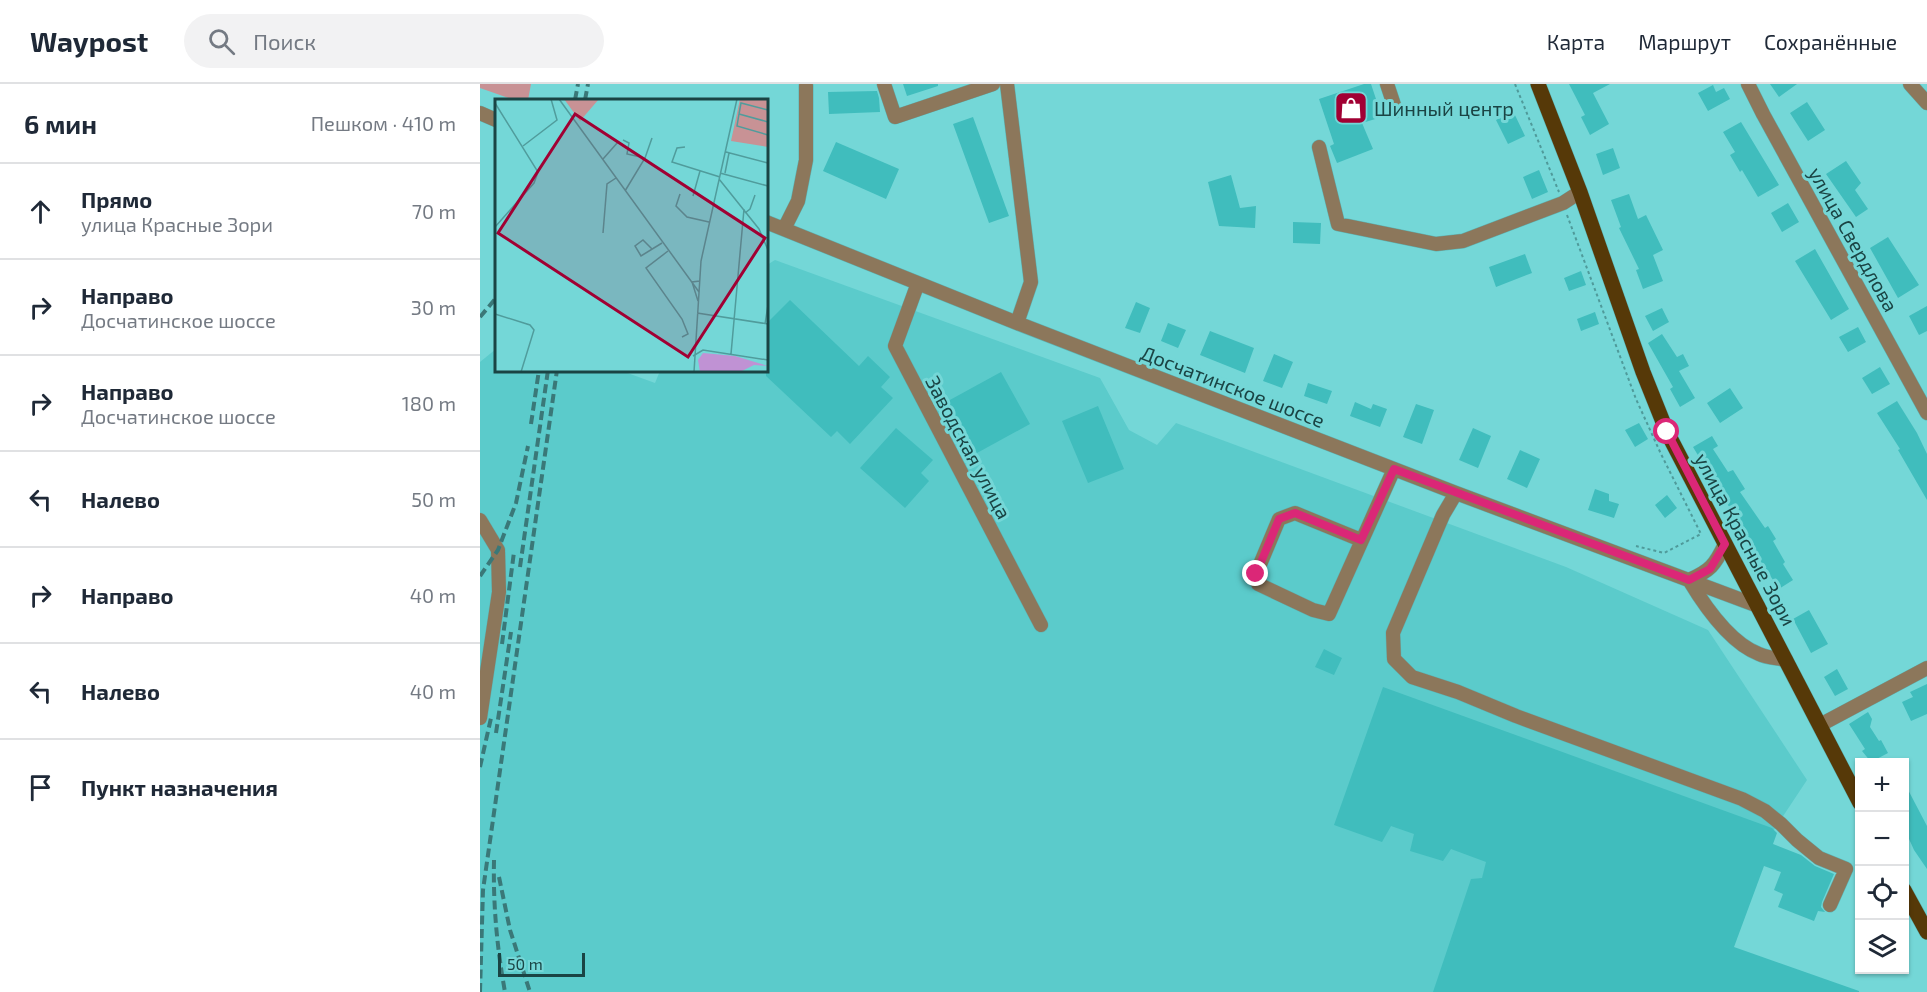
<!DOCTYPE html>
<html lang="ru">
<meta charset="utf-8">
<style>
:root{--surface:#fff;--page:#f2f2f3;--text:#1f2937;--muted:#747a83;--line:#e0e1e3}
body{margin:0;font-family:"Exo 2",sans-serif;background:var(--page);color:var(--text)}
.controls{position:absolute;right:18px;bottom:18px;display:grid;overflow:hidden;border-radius:0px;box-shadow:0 2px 4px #0004}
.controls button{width:54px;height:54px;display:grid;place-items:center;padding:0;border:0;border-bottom:2px solid var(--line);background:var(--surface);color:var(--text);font:30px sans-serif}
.scale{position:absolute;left:18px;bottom:15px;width:87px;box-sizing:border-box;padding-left:6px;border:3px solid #1a4444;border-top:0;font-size:16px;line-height:21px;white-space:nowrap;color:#1a4444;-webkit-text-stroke:4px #74d7d7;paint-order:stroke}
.stop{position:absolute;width:18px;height:18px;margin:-14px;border:4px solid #db2777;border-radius:50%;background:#fff}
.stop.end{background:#db2777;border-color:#fff;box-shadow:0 2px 6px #0008}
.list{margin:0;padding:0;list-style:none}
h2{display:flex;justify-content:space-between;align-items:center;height:78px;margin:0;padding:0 24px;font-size:26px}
h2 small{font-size:20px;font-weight:400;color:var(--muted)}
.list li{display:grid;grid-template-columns:39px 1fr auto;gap:18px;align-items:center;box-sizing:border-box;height:96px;padding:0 24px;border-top:2px solid var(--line)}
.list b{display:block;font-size:22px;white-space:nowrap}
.list p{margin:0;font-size:20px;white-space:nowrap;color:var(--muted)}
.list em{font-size:20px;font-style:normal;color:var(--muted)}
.icon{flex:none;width:33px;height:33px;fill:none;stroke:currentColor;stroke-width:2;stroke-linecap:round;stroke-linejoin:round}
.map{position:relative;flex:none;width:1447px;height:908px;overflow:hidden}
header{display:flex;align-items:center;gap:36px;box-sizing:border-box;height:84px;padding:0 30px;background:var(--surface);border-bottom:2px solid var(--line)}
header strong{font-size:28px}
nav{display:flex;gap:33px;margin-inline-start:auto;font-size:21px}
.search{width:420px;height:54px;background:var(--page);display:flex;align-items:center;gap:15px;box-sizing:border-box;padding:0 21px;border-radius:33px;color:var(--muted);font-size:22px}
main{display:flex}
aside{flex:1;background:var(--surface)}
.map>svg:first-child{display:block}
</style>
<header>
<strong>Waypost</strong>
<div class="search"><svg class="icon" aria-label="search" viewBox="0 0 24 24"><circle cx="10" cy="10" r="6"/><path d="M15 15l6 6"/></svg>Поиск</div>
<nav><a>Карта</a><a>Маршрут</a><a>Сохранённые</a></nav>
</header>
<main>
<aside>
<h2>6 мин<small>Пешком · 410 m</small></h2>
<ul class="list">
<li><svg class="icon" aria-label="ahead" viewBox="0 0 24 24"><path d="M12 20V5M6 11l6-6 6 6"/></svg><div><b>Прямо</b><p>улица Красные Зори</p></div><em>70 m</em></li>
<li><svg class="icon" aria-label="right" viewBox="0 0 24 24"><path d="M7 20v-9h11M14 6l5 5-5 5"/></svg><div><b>Направо</b><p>Досчатинское шоссе</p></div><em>30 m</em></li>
<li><svg class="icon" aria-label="right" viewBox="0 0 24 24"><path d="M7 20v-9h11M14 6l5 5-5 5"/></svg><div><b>Направо</b><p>Досчатинское шоссе</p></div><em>180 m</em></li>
<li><svg class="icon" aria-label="left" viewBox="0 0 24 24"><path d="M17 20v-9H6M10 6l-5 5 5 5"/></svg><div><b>Налево</b></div><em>50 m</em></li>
<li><svg class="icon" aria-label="right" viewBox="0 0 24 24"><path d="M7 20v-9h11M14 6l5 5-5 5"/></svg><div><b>Направо</b></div><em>40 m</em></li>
<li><svg class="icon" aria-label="left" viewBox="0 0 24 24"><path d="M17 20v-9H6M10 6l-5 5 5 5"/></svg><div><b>Налево</b></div><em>40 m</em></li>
<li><svg class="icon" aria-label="arrive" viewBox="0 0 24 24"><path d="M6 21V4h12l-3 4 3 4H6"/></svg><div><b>Пункт назначения</b></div></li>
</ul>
</aside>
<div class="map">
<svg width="1447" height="908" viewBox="0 0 1447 908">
<rect width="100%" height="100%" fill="#74d7d7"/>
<path fill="#5bcbcb" d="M295,176L620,294L649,346L677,361L696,339L1086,483L1228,546L1327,696L1288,755L1246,872L1347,908H0V278L16,265V286L142,287L175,299L180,287L286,286L287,181Z"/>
<path fill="#c89295" d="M0,0H51L48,16H34L0,4Z"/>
<path fill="#40bdbd" d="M423,0H458V2L427,12Z
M884,0H891L902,33L882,39L893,65L857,79L850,62L854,60L839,15Z
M1089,0H1130L1113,9L1129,40L1110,51L1101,33L1105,31Z
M1290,0H1317L1299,13Z
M1233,1L1236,8L1244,4L1250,15L1228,27L1218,9Z
M397,7L399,14L400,28L349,30L348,8Z
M1327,18L1345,46L1328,57L1310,29Z
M1033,27L1045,52L1028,60L1016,36Z
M493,33L529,132L509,139L473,40Z
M1261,38L1299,101L1278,113L1262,86L1260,88L1250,71L1255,68L1243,48Z
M356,58L419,85L406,115L343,87Z
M1133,64L1140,84L1123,91L1116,70Z
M1366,77L1381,99L1375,106L1388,125L1376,133L1346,90Z
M1059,86L1068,108L1052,115L1043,93Z
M751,91L760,124L776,122L775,144L739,142L728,98Z
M1149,110L1158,135L1166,131L1183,166L1173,171L1183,197L1163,205L1156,186L1159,185L1139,144L1141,143L1131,116Z
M1308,119L1319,138L1302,148L1291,129Z
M813,138L841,139L840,160L813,159Z
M1408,153L1439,201L1418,214L1390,164Z
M1335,165L1369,225L1351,236L1315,177Z
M1045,170L1052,189L1016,203L1009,183Z
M1101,187L1106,201L1089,207L1084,194Z
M310,216L379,282L388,272L410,293L401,303L413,314L370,360L357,347L351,353L286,292V240Z
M656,218L670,224L660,249L645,244Z
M1447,222V247L1439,251L1429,232Z
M1182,224L1189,238L1173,247L1165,232Z
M1115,228L1119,240L1101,247L1097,235Z
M688,239L706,246L698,264L681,257Z
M1378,243L1386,258L1368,268L1359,253Z
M730,247L774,264L765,289L720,271Z
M1182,250L1197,273L1203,270L1209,282L1199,287L1215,314L1200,323L1190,305L1193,303L1168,259Z
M794,270L813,278L802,304L783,297Z
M1400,283L1410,300L1392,310L1382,294Z
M521,288L550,340L497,369L468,317Z
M828,299L852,307L847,320L824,312Z
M1250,304L1263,324L1240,339L1227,319Z
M1417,317L1437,349L1447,370V416L1418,366L1420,365L1397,329Z
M875,318L891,325L893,320L907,325L900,343L870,332Z
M936,320L954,326L942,360L923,353Z
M618,322L644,385L608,399L582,337Z
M1159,339L1168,355L1155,363L1145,346Z
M416,344L453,376L441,389L449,397L425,424L380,384Z
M993,344L1011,352L998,384L979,376Z
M1232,352L1238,362L1233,365L1248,388L1253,386L1265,405L1260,408L1285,444L1288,442L1296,455L1293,457L1305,478L1303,480L1313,496L1297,506L1291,497L1293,496L1267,456L1268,455L1252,432L1254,431L1213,363Z
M1040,366L1060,375L1047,404L1027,395Z
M1115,405L1129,410V417L1139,420L1134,434L1108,426Z
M1187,411L1197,424L1185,434L1175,421Z
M1329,526L1348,560L1331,569L1313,535Z
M844,565L862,574L854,591L835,583Z
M1357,585L1368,605L1355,612L1344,593Z
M1447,600V630L1431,637L1422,618L1433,613L1430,608Z
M903,603L1292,744L1297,749L1293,760L1321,771L1335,782L1354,790L1342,818L1341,823L1345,828L1338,827L1334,837L1298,823L1303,810L1294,806L1301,788L1284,782L1254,863L1379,907V908H953L991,795L1002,794L1006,778L971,765L963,777L930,767L934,750L911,742L902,758L854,741Z
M1388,628L1392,635L1390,643L1399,657L1401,656L1408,669L1391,678L1382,667L1385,665L1369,640Z
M1425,700L1447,742V785L1434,766L1425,746Z"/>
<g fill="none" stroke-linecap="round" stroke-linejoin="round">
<defs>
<path id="minor" d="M404,0L415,33L513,0
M527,0L551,198L537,239
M907,0L916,27
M1268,0L1283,30L1447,329
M1430,0L1447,19
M0,29L16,36
M839,63L858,140L956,160L983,157L1083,119L1100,108
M286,138L537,239L976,409L1278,522
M304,145L318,117L326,76V2
M438,199L415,262L561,541
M976,409L963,431L913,549L914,575L932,593L978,608L1036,632L1262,715L1285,727L1301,740L1317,756L1339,774L1366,785L1350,821
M0,436L18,466L19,508L0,634
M881,456L815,429L799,435L776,490L778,500L833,526L849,530L914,385
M1245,460C1235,481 1230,487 1209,496C1224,521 1250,559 1279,570C1287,574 1297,574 1306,576
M1340,641L1447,584"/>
<path id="major" d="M1058,0L1100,108L1163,288L1187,348L1380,719
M1424,806L1447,848"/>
</defs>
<use href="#minor" stroke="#5eb4b4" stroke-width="15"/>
<use href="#major" stroke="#5eb4b4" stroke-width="16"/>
<path stroke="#4f9a9a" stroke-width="2" stroke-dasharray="3 3" stroke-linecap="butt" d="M1035,0L1079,108
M1087,131L1156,315L1181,370L1221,450L1184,469L1156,462"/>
<use href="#minor" stroke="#8c775b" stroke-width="14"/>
<use href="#major" stroke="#563908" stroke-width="15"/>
<path stroke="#3a7878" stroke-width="4" stroke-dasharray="9 4.5" stroke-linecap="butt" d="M95,16L98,0
M105,16L108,0
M0,233L16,214
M51,340L59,286
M40,483L68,286
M0,492L18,466L36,419L48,362
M22,560L34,468
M16,649L31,548
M0,683L11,634
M14,776C13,821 17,864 25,908
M19,793L30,846L50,908
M0,908L3,806L77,286"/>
</g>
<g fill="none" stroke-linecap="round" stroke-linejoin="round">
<path stroke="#db2777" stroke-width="8" d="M776,490L799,435L815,429L881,456L914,385L1209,496L1230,485L1245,460L1187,348"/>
</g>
<defs>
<symbol id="shop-square" viewBox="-11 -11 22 22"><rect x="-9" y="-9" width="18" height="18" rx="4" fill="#a10033" stroke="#74d7d7"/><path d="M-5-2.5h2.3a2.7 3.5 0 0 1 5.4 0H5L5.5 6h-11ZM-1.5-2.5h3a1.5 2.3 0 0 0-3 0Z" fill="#fff"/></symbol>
</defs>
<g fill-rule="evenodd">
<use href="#shop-square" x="852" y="5" width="38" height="38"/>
</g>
<g text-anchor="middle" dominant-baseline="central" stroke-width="6" stroke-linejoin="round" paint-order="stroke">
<g font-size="20" fill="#1a4444" stroke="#74d7d7" text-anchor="start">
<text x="894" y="24">Шинный центр</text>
</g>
<g font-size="20" fill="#1a4444" stroke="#74d7d7">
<text transform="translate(1374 155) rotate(61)">улица Свердлова</text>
<text transform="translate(753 302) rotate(21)">Досчатинское шоссе</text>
<text transform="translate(489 363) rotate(62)">Заводская улица</text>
<text transform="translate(1266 455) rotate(62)">улица Красные Зори</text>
</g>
</g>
<g transform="translate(15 15)">
<rect width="273" height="273" fill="#74d7d7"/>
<path d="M69,0H104L85,22ZM245,0H273V48L236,42Z" fill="#c89295"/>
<path d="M208,254L240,257L273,267L259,266L245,273H205L203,261Z" fill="#c092d4"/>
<path fill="none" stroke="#509c9c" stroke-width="1.5" d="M64,0L204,193M0,4L43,73L39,84L0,128M244,15L246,4L273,11M273,23L244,15L242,27L273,36M128,41L134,44L132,55L150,59L130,92M28,47L62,21L56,0M190,48L182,49L177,63L225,78M231,53L273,64M150,59L157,39M108,60L123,43M225,74L273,87M230,74L234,54M224,80L264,130L273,151M185,95L181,107L192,118L214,123M198,97L205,72M250,114L255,110L260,96M108,134L112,85L121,79M157,150L148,141L140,147L146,157L167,144M173,152L151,169L187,220L193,235L187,238M203,202L197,183L205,182M202,214L273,225M0,215L35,226L39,231L26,273M270,225L273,206M236,255L249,110M198,257L208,251L273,261M199,273L206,162L242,0"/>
<path fill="#a10033" fill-opacity="0.15" stroke="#a10033" stroke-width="3" d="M80,15L270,139L193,258L3,134Z"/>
<rect width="273" height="273" fill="none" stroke="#1a4444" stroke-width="3"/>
</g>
</svg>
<div class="controls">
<button>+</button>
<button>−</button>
<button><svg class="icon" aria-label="locate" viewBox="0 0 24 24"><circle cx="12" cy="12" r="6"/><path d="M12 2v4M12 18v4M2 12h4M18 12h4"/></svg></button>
<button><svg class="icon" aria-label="layers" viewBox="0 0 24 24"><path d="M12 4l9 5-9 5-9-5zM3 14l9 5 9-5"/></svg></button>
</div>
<div class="scale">50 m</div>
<div class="stop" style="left:1187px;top:348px"></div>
<div class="stop end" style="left:776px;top:490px"></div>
</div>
</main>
